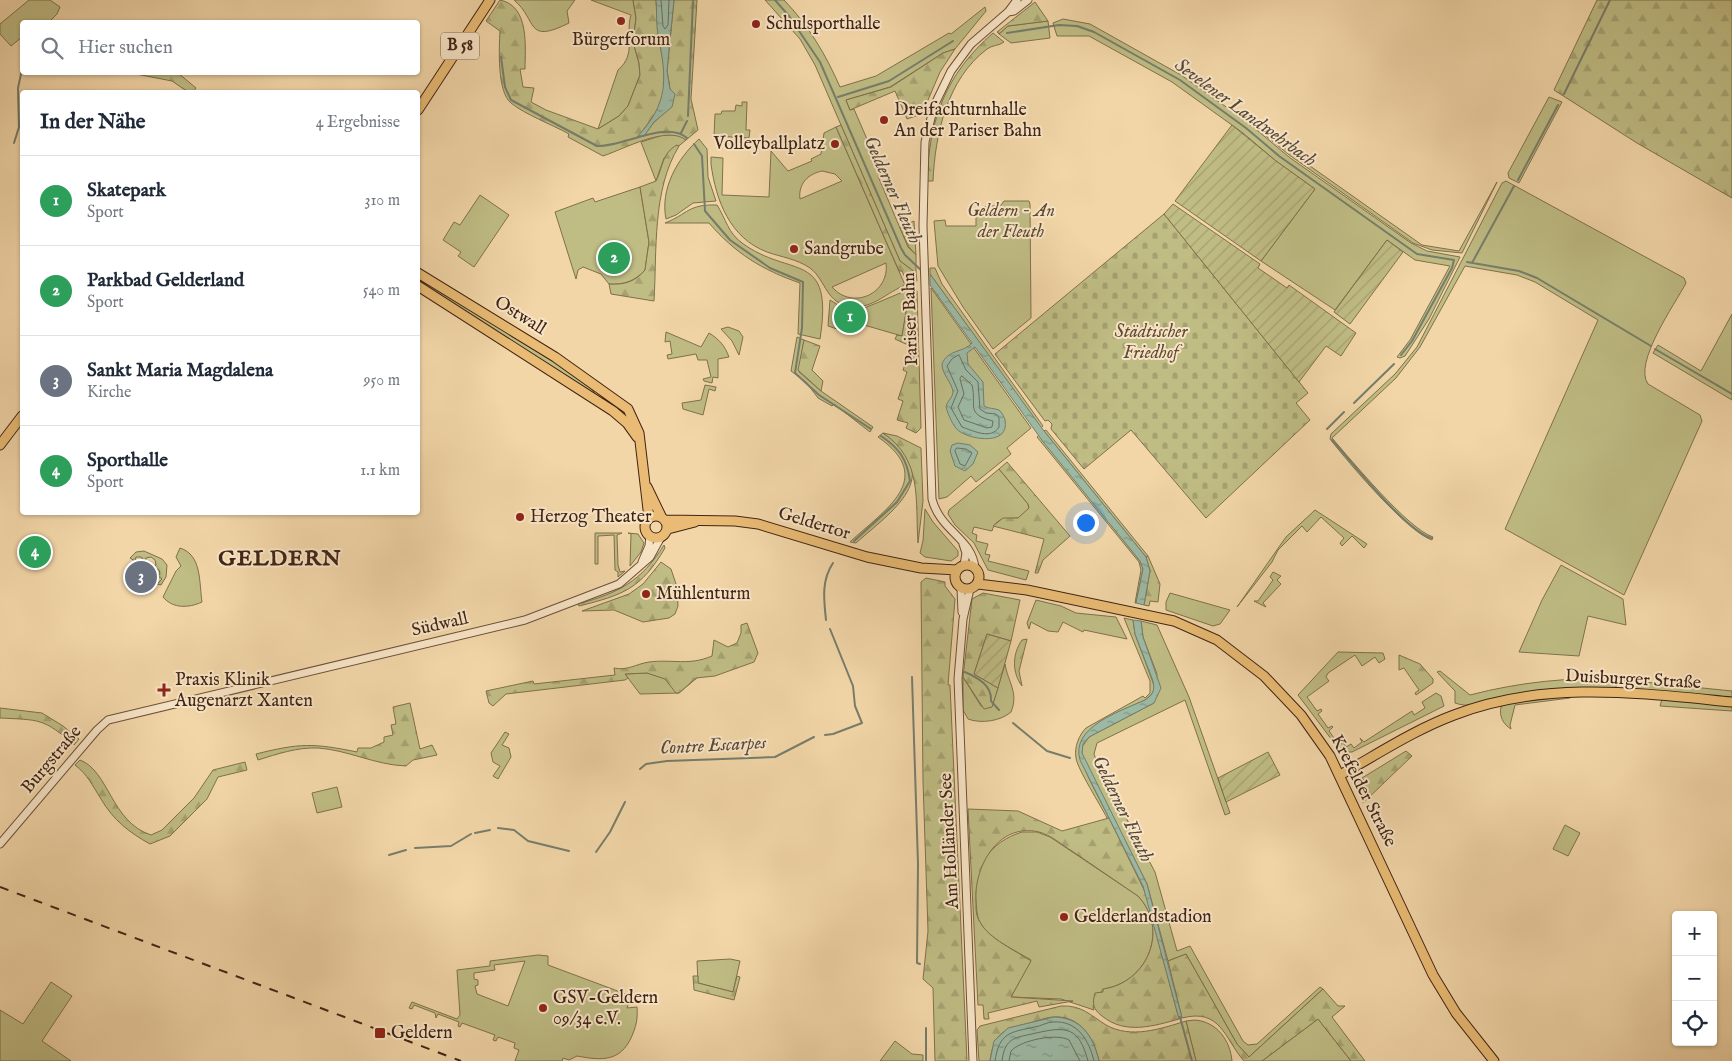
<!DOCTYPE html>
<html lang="de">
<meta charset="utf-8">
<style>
:root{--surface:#fff;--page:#f2f2f3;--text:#1f2937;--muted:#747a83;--line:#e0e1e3;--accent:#0b8043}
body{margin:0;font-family:"IM FELL English",serif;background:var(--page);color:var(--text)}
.controls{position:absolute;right:15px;bottom:15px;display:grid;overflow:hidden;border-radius:5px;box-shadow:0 1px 4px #0004}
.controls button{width:45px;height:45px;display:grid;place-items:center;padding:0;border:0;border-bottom:1px solid var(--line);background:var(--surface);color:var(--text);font:25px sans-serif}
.you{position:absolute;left:1085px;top:522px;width:18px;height:18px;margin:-12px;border:4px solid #fff;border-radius:50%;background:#1a73e8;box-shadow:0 0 0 8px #1a73e833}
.badge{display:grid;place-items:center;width:32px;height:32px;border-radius:50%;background:var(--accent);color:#fff;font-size:16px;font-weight:700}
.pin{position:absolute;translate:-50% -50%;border:2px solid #fff;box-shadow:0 1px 5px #0006}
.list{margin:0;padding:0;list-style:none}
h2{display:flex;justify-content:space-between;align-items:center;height:65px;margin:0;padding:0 20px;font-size:21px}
h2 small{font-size:16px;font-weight:400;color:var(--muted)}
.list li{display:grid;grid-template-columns:32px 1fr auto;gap:15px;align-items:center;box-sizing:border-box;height:90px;padding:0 20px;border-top:1px solid var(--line)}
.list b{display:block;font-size:19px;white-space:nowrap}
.list p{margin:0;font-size:16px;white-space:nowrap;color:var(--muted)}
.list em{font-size:16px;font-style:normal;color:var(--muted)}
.icon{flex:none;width:28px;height:28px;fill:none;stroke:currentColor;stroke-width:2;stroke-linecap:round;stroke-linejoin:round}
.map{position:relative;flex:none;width:1732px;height:1061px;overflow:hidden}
.search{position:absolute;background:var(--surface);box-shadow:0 1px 4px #0004;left:20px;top:20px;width:400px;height:55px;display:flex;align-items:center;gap:12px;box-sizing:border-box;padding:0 18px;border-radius:5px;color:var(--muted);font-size:19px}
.panel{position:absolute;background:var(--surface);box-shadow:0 1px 4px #0004;left:20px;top:90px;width:400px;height:425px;border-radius:5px}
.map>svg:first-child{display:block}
</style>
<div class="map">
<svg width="1732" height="1061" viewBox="0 0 1732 1061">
<defs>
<pattern id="forest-firs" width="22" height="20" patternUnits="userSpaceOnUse" patternTransform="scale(1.25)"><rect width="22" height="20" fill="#bfbc84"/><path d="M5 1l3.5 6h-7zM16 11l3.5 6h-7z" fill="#a5a171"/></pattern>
<pattern id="cemetery-stones" width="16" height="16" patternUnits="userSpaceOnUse" patternTransform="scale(1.25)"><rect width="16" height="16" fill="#bfbc84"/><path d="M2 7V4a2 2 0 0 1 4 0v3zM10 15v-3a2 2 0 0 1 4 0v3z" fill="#a5a171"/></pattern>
<pattern id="garden-furrows" width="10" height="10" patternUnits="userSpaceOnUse" patternTransform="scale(1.25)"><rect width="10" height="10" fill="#bfbc84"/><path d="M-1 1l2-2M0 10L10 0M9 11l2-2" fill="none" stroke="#a5a171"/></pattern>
<pattern id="water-ripples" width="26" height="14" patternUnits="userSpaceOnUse" patternTransform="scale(1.25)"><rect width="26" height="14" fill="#9cb9a4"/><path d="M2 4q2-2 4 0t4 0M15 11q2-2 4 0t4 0" fill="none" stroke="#819684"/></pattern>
</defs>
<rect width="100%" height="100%" fill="#f2d6a8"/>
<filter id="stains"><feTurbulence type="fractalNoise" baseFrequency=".004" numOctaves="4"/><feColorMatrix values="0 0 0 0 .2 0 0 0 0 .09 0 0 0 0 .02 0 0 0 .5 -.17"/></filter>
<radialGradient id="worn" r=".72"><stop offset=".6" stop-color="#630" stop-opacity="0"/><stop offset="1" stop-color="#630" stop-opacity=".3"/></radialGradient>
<path fill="#bfbc84" stroke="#80704c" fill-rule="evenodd" d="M29,0H50L60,7L57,14L49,22H22V37L11,46L0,34V24Z
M514,0H575L567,11L569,23C525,45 538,20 514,0Z
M591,0H633L636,18L633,42L639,63L640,75L628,106L619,116L598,129L618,70C637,54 625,34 631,15Z
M765,0H784C809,26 826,55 840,87L876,76L949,33L951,34L985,7L986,11L955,49L943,53L890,87L846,100L850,110L854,109L882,174L878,176L908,247L916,255V273L900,261L815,65L800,39Z
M1063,19L1090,24L1181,75L1246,121L1289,157L1411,243L1427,251L1460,257L1429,319L1405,356L1400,358L1397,357L1410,340L1450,266L1415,260L1387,240L1335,310L1261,261L1315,189L1276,161L1243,133L1172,82L1089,36H1057L1053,23Z
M1048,21L1050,38L1011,43L999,34L1008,26Z
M1549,97L1562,102L1519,183L1509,178L1508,173Z
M742,102H747L746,130H750L749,138L714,136L715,114H721L722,111H735L736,105L742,106Z
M1242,112L1286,149L1422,245L1459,251L1497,182L1462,253L1432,250L1413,243L1288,154L1240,115Z
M836,127L905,285C888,292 873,308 853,307C825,304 827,281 810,268C797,259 781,257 767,252C730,238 716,201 711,164V157L723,158L722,195L769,197L771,151L788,171L812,161L811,159L821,154L824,133ZM822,171L835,174L842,181L800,199C798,184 808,174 822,171ZM886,263C890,293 853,311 832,287Z
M663,135H679L686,140L664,158L656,181L641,142Z
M699,139L707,149L708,177L716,201L693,203L676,215L666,219C660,189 677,159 699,139Z
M1506,181L1684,278L1686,283C1675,304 1633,363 1648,384L1700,415L1702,421L1624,595L1505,529L1598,320L1535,282L1517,275L1465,266L1420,347L1396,378L1332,438C1351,460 1408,529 1433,537L1432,540C1407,532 1348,462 1330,439L1331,434L1395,374L1417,347L1502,183Z
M640,187L649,242L645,270C635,281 624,285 609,284L601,274L583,267L578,270L576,279L555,212L593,198L595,202Z
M480,195L509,215L474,267L458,256L461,252L443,240L454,222L460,225Z
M1004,201H1029L1030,204L1031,318L993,349L963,307L938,266L934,221L945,220L946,226H976V215L984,210V207L1001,205Z
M717,205C726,219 728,233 742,243C791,279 834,249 820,339L798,334L800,283C762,270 735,253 709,223H665C688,214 688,204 717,205Z
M930,268H935L942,284L1043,426L1041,428L930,274Z
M418,276L588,383L595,394L418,283Z
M931,288L1031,428L1007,448L1011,454L976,482L971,476L947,497L939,499Z
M910,289L902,336L857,323L854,331L850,330L849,333L828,326L830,300L841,307L859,310L858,314L862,316V309Z
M1732,314V400L1653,353L1658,345L1701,371Z
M728,327L739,331L743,337L739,355L732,341L721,329Z
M666,332L701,347L709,333C719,339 725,346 729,357L718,359V378L713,377L712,383L704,381L703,379L711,377L707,360H698L696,354L668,359L667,355L672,354L670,341L665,342Z
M797,337L804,340L799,372L821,391L873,427L870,432L834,404L832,406L818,398L806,382L791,371Z
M705,385L716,387L715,391L709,389L703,415L683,409L682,403L701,400Z
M1046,430L1148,556L1146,557L1044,431Z
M883,433C947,476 892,511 856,543L850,542C884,510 938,479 878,437Z
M1039,435L1140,561L1143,569L1136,603H1135L1141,570L1139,562L1037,437Z
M999,469L1028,504L1029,509L1018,518C1006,519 996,517 992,531L974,527L972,533L977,535L976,541L988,544L985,554L990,555L988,561L1029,571L1026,580L988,570L974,543L955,525L948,514L949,510Z
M925,509L933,522L958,551V556L951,561L925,557L920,553L923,541Z
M1315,510L1367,544L1364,548L1352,536L1342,546L1340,543L1344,538L1321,517L1307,532L1302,526L1278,550L1272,562L1237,607L1286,537Z
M595,533H622L617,535L618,565L620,572L625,571L618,577V572L615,570L614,535L598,536V564H595Z
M628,533L638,534L644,543L641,552L630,566L631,534Z
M180,548C202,555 199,582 202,602C189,608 173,609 163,597L176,571L181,566L176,557Z
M144,551L162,559L167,565L166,577L161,585L157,584L162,579L158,576L160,574L159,570L153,567L156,565L155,560L151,557L146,558L145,562L141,557H136L135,561L130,558L136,552Z
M1561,565L1623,599L1626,625L1588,616L1579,656L1519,652L1542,600Z
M1273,572L1281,576L1277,580L1281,584L1263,603L1266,607L1254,601H1258L1273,580L1270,577Z
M1170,593L1230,610L1220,624L1213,626L1166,610V602Z
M1036,600L1061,606L1076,613L1116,617L1127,639L1084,630L1083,632L1063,622L1058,632L1048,631L1031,622L1029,629L1027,623Z
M1124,618L1133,620L1135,634L1155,688L1152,694L1145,700C1060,738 1070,741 1109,818H1107C1101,806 1077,768 1076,758C1074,747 1079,735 1086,728L1143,696L1145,698L1150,693V681Z
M1141,621L1157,625L1189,697L1230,813L1225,815L1185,700L1097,743L1094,754L1098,765L1155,872L1177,951L1190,946L1243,1041L1248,1045L1257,1044L1320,987L1323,989L1249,1057L1237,1044L1186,954L1168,961L1147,884L1082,756V747L1089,737L1154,703L1157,674L1143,637Z
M1338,652L1383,653L1385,659L1379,663L1375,657L1362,666L1355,655L1328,673L1326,677L1329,681L1307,697L1317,711L1321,709L1322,711L1318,714L1328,728L1332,726L1333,727L1329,731L1339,745L1343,742L1346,747L1351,744L1354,748L1362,742L1360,738L1364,742L1412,711L1414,715L1425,708L1422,702L1436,693L1441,696L1444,706L1352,752H1341L1298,695Z
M1005,664C1008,682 1019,693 1011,712C1001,721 981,724 968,719L963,710V677L981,706L992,707Z
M1440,671L1470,695C1520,682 1569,677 1621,679L1615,688C1574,687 1533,689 1492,699C1479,703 1468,708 1455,703V691L1437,672Z
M647,673L667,679L698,677L679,693L640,694L625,674Z
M1624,680L1732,691V699L1629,689Z
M1573,695L1570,698L1515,705L1510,725L1511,729C1503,724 1499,716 1501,707L1506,703Z
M1662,699L1732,706V711L1660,706Z
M505,732L509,734L502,745L509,748L511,757L498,779L493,776L500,766L493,762L491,753Z
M337,787L342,807L317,813L312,793Z
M1565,825L1580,833L1568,856L1553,849Z
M1022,832H1037L1050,837L1138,896C1170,930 1147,983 1103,989L1093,1006L1094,1010L1061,999L1011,997L1031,960C1016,951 994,941 983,927C977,920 977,912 976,902C973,868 989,842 1022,832Z
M538,955L548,956V965L631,996L627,1008L637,1007C638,1019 636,1027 631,1038C620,1061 603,1061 577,1056L569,1060L563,1058L562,1061H515L519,1050L514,1048L515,1043L498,1037L496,1041L493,1040L495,1035L462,1023L460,1027L458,1026L459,1022L438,1014L436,1018L435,1013L414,1005L412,1009L409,1008L412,1002L457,1019L460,1015L457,970L490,966V961ZM525,961L508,1006L477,994L475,986L478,985V980L474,979V973L495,970L494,965Z
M730,959L740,961L733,992L698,983L697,961Z
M51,982L72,996L42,1041L71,1061H0V1010L23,1024Z
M1318,1019L1351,1061H1262Z
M1195,1020C1217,1022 1230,1040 1232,1061H1196L1186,1021Z
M895,1041L912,1054L923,1055V1061H880Z"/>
<path fill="url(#forest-firs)" stroke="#80704c" d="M500,0C530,6 525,48 525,69H520L523,87L534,88L531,102L546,110L598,129L619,116L628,106L640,75L639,63L633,42L636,18L633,0H656L658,34L664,66V91L657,111L638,137L644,136L654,122L669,109L670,89L667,71L674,0H697L691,99L698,130L686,140C667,125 624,149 603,156L568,137L569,134C553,125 524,114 511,103C497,92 499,48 500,31L486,21Z
M1597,0H1732V198L1637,143L1554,90Z
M1035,2L1048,21L1008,26L999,34L997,32Z
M993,33L1004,42C999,46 992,45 987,49C947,79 935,135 933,181H927C929,119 946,74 993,33Z
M955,49L940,72L922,114L907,119L895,91L850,110L846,100L891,87L943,53Z
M131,73H178L196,88L193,92H188L172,81Z
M841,125L900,261L916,273L917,281L908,284L902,271H899L836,127Z
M677,145L679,146C652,190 657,251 654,301L611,294L609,284C624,285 635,282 645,270L649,242L640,187L656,181C663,167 662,153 677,145Z
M914,221L916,255L909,247L900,228Z
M910,289L917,291L921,428L916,433L906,428L908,423L897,420L903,401L898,399L907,372L903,370L909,353L908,345L895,339L897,335L902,336Z
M804,340L820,346L812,370L823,381L821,391L798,370Z
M883,433L897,436L921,448L923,501L918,543C915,500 923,460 883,433Z
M1007,462L1070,536L1043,560L1038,573H1035L1044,539L993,526L1003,518H1018L1029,508L1028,504L999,469Z
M664,545L665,548C641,589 623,595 579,606L578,604C618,593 641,582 664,545Z
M1148,556L1160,584L1158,602L1150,601L1149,606L1144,605L1150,571L1146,557Z
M661,562L671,569L677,587L678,606L675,614L669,618L643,622L614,610L582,611L629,594L643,584Z
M926,578L945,582V586L955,599L948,685H950L967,1061H935L933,988L923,979L928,931L923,781L921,582Z
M983,593L1020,600L1011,641L987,634L974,674L998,688L992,707L984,709L963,677L972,599Z
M747,623L758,653L754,662L715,676L696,678L679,693H676L665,679L647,673L625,674L628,678L625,680L506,694L493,706L489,703L486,691L533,681L534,684L615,675L614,668C627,671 636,664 649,662C672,659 689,666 712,656L714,640L728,647L737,643L741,633V625Z
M1027,639L1019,671L1022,686C1012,673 1012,654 1022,640Z
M1399,655L1420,664L1433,679V683L1416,695L1415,693L1419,690L1404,668L1399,670Z
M410,703L420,749L432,745L437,755L413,760L406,766C375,765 348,750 318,748C298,747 277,754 258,760L256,754C300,743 313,743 357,752L358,748H371L384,742V737L393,735L391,725L396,724L393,707Z
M0,708L42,713L63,726L79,739L74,745C44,718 39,720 0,718Z
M1406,751L1412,756L1363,803L1357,787L1364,780L1362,778Z
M80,760C109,771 111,822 151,835L162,830L194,798L213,770L245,762L247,770L218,777L207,799L170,836L150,844C130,833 113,820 101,799C92,785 88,775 75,765Z
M968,809L1018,811L1062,831L1109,818L1146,894L1179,1019C1154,1026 1125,1035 1102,1016C1093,1009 1092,1004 1095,993L1103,992V989C1147,983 1170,930 1138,896C1116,881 1094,866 1072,851C1062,845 1051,835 1039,832C997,822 973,869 976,903C976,910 976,916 980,922C989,939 1015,950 1031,961L1011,997L1073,1001L1039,1007L1037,1001L988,1013L989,1019H984L983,1005H978Z
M1186,954L1237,1044L1249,1057L1323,989L1338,1006H1345L1332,1017L1365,1061H1351L1318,1019L1262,1061H1244C1224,1038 1221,1008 1182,1018L1168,961Z
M693,976H698V983L733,992L737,976L740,977L734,1000L694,990Z
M1061,1006C1082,1005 1090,1015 1106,1025C1131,1039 1160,1029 1186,1021L1196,1061H1099C1094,1038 1080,1015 1053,1017C1047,1017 1041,1020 1034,1022C1007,1029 994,1029 990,1061H979L977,1030L980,1026Z"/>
<path fill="url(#cemetery-stones)" stroke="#80704c" d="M1164,214L1308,393L1296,403L1310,420L1206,518L1131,430L1084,469L1051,429L1052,424L1048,420L1045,421L995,354Z"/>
<path fill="url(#garden-furrows)" stroke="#80704c" d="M1232,125L1276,161L1315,189L1261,261L1175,201Z
M1173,204L1260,264L1258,268L1287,288L1289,285L1356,333L1341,356L1326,346L1299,382L1164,214Z
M1387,240L1403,252L1350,324L1334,312Z
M987,634L1011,641L998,688L974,674Z
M1268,752L1280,775L1226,802L1218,778Z"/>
<path fill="url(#water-ripples)" stroke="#777d6b" d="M656,0H674L667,71L670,89L675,94L672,107L654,122L644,136L637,137C669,103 667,79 658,35C656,24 657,11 656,0Z
M930,274L1044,431L1146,557L1150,571L1144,605L1136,603L1143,569L1140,561L1044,443L975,347L967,353L968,364L983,382L984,406C989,409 994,408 999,410C1002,412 1004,417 1005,420C1010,446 971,440 959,431C953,427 948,414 946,407C947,401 953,397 953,392C952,382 942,375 942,364C948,349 963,353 972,343L930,285Z
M958,443L970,445L978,452L973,464L965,471L955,466L950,451L952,445Z
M1133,620L1141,621L1143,637L1161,688L1154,703L1089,737L1083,744L1082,753L1147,884L1182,1018L1179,1019L1143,886L1080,760C1070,727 1121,711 1145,700C1153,695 1155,690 1153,681L1135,634Z
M1054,1017C1081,1018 1093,1035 1099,1061H990L994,1041L1008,1028Z"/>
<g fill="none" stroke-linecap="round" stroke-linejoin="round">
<path stroke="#6e6e5c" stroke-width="1" d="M661,0L663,26L665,29L668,25L669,0
M959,355L966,370L978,382L980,409L986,413L996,414L999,418V427C991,440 974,431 962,427L951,408L958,391L947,366L952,359Z
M962,376L972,385C977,406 965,414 993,421L992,427L987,428L964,420L958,407L964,394L960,379Z
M957,448L966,449L972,453L965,466L960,464L955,451Z
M995,1061C999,1033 1010,1032 1035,1027C1041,1026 1047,1022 1053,1022C1077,1020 1089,1040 1094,1061
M1002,1061C1005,1036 1016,1038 1036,1033C1067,1026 1079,1027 1088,1061
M1009,1061L1011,1051C1021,1040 1057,1033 1069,1040L1080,1061"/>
<path stroke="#777d6b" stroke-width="2" d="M775,0L789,16L820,62L901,248L905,255L923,272
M1007,33L1059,25L1077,26L1094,32L1180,80L1246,128L1279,156L1417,254L1454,260L1452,268L1412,341L1401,355
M501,57L505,87L511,100L597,146C623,147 666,120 687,138
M1564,94L1610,0
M838,97L889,81L953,41
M688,116L693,0
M681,133L687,121
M14,143L19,127L18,88L22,69
M694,144L702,156L705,211L730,240L770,268L803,282L802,328L795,373L819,395L871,429
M1518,180L1558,105
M1467,262L1519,271L1537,278L1651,346
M1472,263L1514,186
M1655,349L1732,394
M1354,403L1394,364
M1327,429L1344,412
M1332,440C1352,462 1406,531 1431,538
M854,541L897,502L910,481C907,459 899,448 881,436
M826,620C824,600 821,581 833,563
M965,672C978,678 992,685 991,701L999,710
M912,677L918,864L917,963L920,964
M1013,723L1047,751L1070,758
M825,735L833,734L862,723L855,706L853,686L830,629
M640,769L646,764L667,761L775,757L814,737
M498,828L514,830L528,841L569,851
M475,833L490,830
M415,848L451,846L471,834
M596,852L610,832L625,802
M389,855L406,850
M1180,1017L1192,1061
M926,1061V1028"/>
<defs>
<path id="minor" d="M1008,12L1014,11L1028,0
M963,544L966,553L964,565
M642,562L649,546L650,536
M975,568C972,538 940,531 932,499L923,226L925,142L934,106L951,71L971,44L1008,12L1017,0
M961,589L962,612
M970,589L963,619L958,679L973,1061
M0,844L97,730L108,720L525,620L619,584L650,557L661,537"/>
<path id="major" d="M418,110L490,0
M418,273L555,357L628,409L639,433L649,518
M418,286L613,411L627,423L637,437
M0,445L22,416
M647,487L661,516
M645 527a11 11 0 1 1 22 0a11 11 0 1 1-22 0Z
M665,520L735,521L758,524L867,557L921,568L957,570
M668,529L695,522
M955 577a12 12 0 1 1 24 0a12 12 0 1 1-24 0Z
M978,584L1027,590L1174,621L1217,640L1264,676L1301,715L1330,756L1433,975L1456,1013L1494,1061
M1340,775C1378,754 1414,730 1454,715C1544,680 1639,693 1732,702"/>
</defs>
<use href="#minor" stroke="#6c503a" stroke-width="9"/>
<use href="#major" stroke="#402415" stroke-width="11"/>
<use href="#minor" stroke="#f7e4c6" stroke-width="7"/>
<use href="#major" stroke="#e9bb74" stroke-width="9"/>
<path stroke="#402415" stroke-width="2" stroke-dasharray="9 9" stroke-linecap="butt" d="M0,887L461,1061"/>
</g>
<g fill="#8f2418" stroke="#f7e4c6" stroke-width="2">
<circle cx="621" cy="21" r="5"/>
<circle cx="756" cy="24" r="5"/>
<circle cx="884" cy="120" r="5"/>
<circle cx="835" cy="144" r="5"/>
<circle cx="794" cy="249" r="5"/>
<circle cx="520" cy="517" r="5"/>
<circle cx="646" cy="594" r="5"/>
<path d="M161.5 682.5h5v5h5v5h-5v5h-5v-5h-5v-5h5z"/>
<circle cx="1064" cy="917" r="5"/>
<circle cx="543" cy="1008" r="5"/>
<rect x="374" y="1027" width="12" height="12" rx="2.5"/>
</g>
<g text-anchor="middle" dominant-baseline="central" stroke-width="4" stroke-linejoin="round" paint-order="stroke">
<rect fill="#f7e4c6" stroke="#775e4a" stroke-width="1" x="441" y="32.5" width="38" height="27" rx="4"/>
<g font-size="16" font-weight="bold" fill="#402415">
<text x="460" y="46">B 58</text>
</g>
<g font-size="18" fill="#402415" stroke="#f7e4c6" text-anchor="start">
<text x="766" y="24">Schulsporthalle</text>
<text x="621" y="40" text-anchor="middle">Bürgerforum</text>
<text x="894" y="110">Dreifachturnhalle<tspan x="894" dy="21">An der Pariser Bahn</tspan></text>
<text x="825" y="144" text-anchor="end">Volleyballplatz</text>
<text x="804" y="249">Sandgrube</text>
<text x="530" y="517">Herzog Theater</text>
<text x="656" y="594">Mühlenturm</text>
<text x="175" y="680">Praxis Klinik<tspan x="175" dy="21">Augenarzt Xanten</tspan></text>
<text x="1074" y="917">Gelderlandstadion</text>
<text x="553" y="998">GSV-Geldern<tspan x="553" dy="21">09/34 e.V.</tspan></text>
<text x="391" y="1033">Geldern</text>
</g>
<g font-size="18" font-style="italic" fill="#604a31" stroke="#f7e4c6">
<text x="1011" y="211">Geldern - An<tspan x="1011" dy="21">der Fleuth</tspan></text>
<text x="1151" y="332">Städtischer<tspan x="1151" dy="21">Friedhof</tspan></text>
</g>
<g font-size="18" fill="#402415" stroke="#f7e4c6">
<text transform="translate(520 316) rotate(32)">Ostwall</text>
<text transform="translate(911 319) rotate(-92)">Pariser Bahn</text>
<text transform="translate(814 524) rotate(17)">Geldertor</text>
<text transform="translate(440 625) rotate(-13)">Südwall</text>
<text transform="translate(1633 680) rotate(3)">Duisburger Straße</text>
<text transform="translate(52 760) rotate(-50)">Burgstraße</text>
<text transform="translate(1363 791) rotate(63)">Krefelder Straße</text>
<text transform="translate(950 841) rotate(-93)">Am Holländer See</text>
</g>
<g font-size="19" font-style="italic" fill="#574939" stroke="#f7e4c6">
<text transform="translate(1245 113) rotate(36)">Sevelener Landwehrbach</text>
<text transform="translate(892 190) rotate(66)">Gelderner Fleuth</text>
<text transform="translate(713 746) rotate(-3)">Contre Escarpes</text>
<text transform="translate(1122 809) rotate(64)">Gelderner Fleuth</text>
</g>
<g font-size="22" font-weight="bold" letter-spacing="1" fill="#402415" stroke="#f7e4c6">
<text x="280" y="559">GELDERN</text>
</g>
</g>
<rect width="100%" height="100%" filter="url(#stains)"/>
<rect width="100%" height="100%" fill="url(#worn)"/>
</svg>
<div class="controls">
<button>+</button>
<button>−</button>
<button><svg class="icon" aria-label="locate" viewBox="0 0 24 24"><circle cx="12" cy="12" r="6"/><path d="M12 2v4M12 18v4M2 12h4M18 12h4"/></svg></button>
</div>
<div class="you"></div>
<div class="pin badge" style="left:850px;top:317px;background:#2e9e5b">1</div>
<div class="pin badge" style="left:614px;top:258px;background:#2e9e5b">2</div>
<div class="pin badge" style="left:141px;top:577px;background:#6b7280">3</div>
<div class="pin badge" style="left:35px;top:552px;background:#2e9e5b">4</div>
<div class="search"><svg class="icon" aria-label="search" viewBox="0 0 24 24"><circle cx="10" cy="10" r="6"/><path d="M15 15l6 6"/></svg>Hier suchen</div>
<section class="panel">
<h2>In der Nähe<small>4 Ergebnisse</small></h2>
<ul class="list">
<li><span class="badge" style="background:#2e9e5b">1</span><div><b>Skatepark</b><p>Sport</p></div><em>310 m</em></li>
<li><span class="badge" style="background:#2e9e5b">2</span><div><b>Parkbad Gelderland</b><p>Sport</p></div><em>540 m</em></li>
<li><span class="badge" style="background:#6b7280">3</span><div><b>Sankt Maria Magdalena</b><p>Kirche</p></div><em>950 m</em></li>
<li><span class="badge" style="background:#2e9e5b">4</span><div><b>Sporthalle</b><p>Sport</p></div><em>1.1 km</em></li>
</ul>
</section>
</div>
